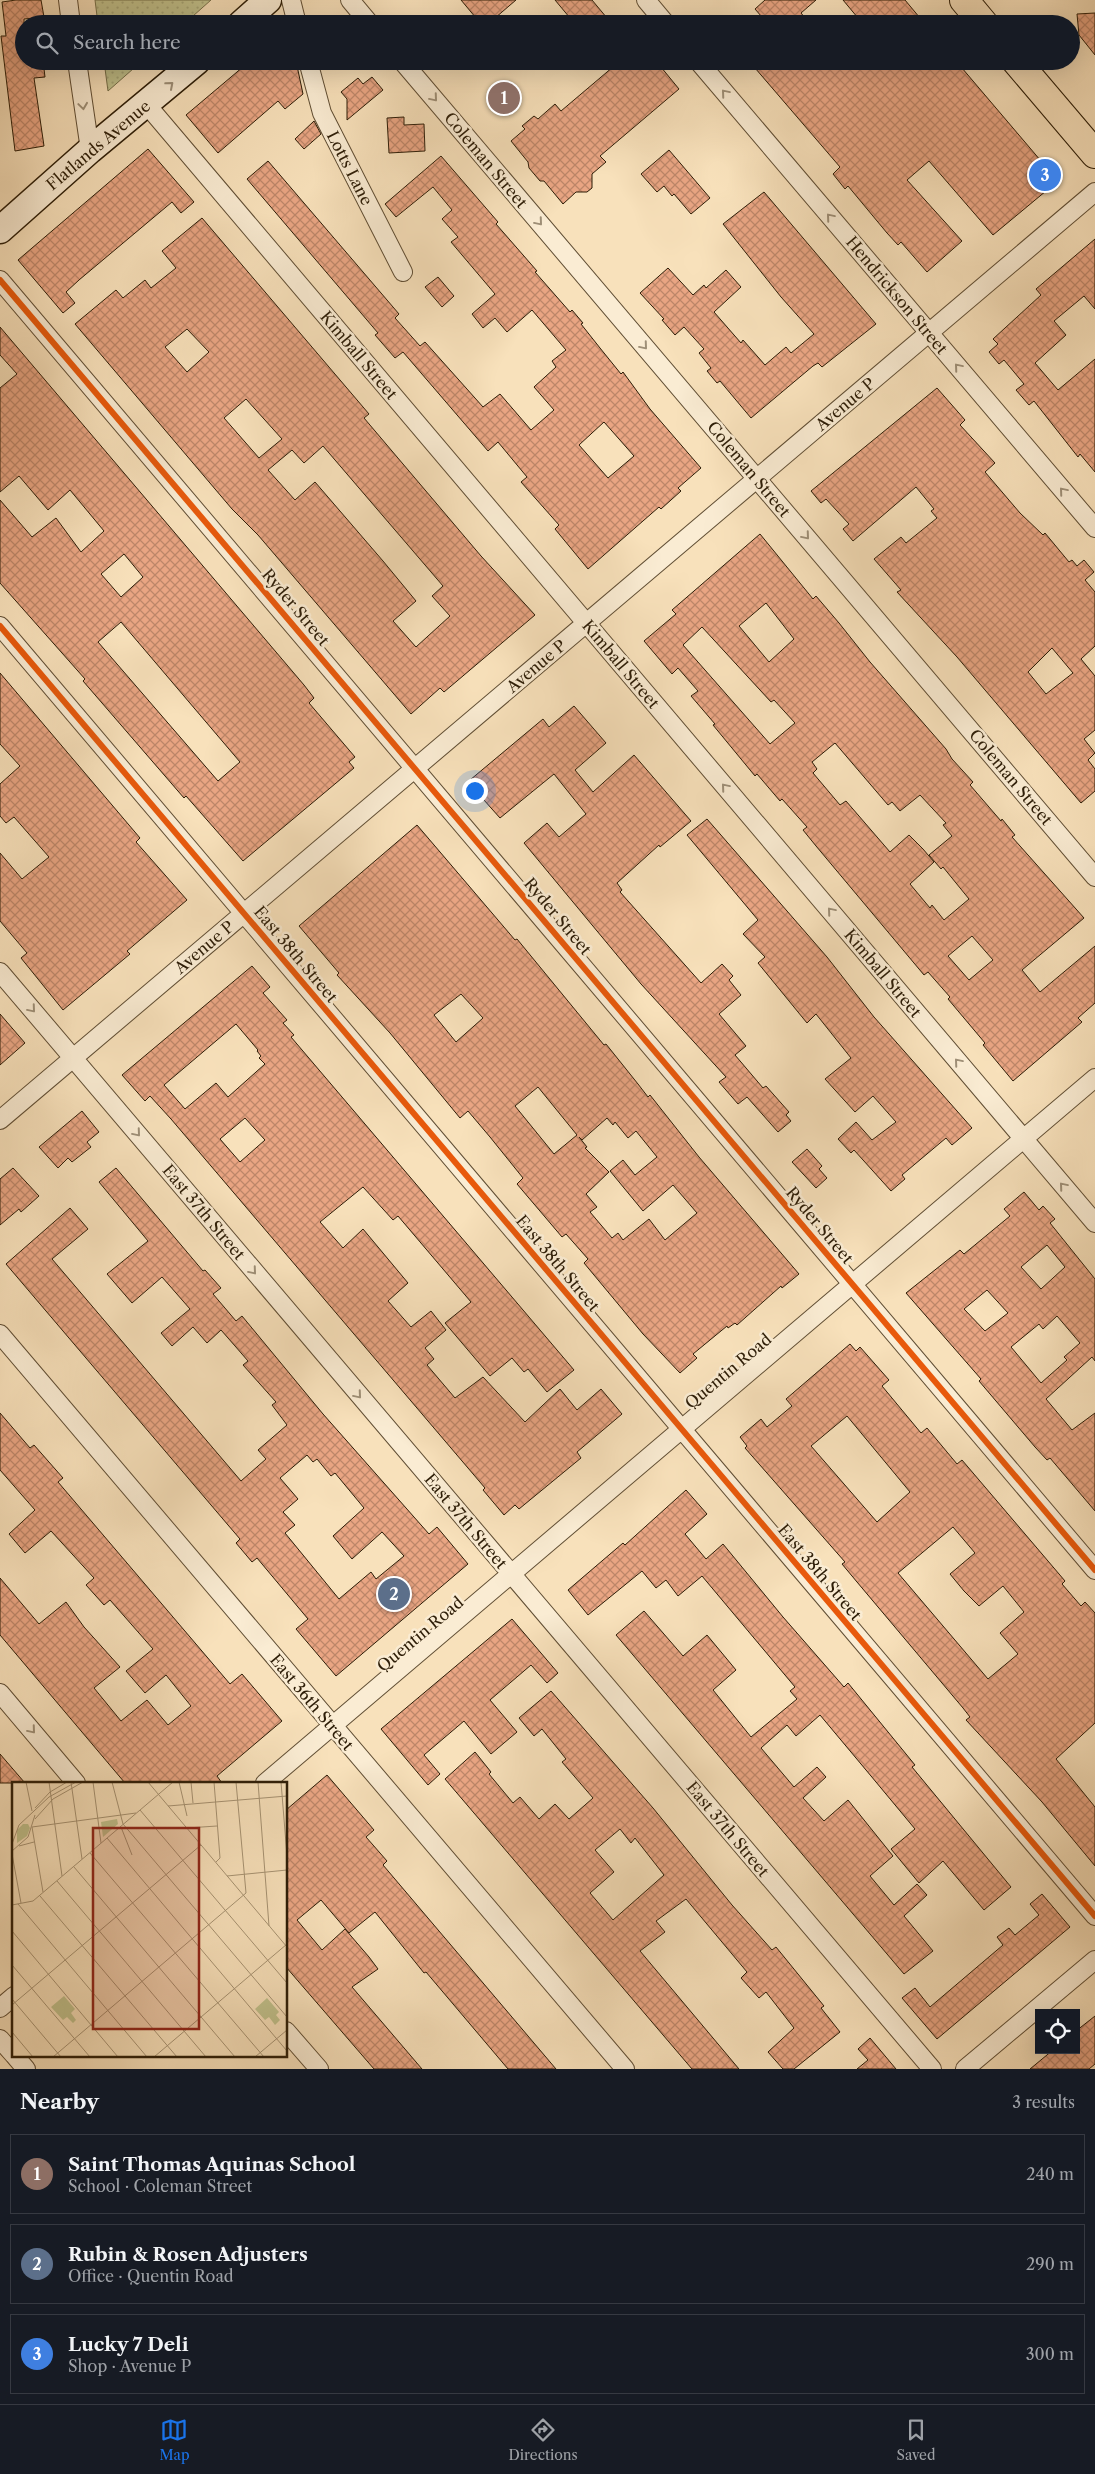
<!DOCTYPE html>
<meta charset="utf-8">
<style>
:root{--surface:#171b24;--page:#20242c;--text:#f1f3f6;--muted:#9ea1a6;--line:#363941;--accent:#1a73e8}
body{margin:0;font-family:"Libre Caslon Text",serif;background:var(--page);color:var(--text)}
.controls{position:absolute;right:15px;bottom:15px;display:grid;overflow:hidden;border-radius:0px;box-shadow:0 5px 20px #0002}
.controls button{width:45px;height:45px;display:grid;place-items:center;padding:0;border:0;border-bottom:1px solid var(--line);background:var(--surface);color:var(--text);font:25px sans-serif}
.you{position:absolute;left:474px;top:790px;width:18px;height:18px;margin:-12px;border:4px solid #fff;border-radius:50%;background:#1a73e8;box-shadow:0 0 0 8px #1a73e833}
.badge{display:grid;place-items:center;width:32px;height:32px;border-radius:50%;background:var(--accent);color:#fff;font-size:16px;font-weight:700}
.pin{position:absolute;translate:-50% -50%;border:2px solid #fff;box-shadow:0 1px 5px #0006}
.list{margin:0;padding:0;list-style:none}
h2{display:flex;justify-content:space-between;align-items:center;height:65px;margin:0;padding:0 20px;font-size:21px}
h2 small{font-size:16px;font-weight:400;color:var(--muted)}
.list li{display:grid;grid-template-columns:32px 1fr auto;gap:15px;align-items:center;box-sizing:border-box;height:80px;margin:0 10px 10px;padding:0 10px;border:1px solid var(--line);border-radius:0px}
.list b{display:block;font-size:19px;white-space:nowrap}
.list p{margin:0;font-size:16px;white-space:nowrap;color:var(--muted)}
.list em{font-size:16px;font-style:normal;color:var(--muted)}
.icon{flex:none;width:28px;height:28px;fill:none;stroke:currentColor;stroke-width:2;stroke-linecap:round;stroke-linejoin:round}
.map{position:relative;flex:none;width:1095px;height:2069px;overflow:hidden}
.search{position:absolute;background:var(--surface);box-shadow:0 5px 20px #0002;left:15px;right:15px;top:15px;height:55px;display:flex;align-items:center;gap:12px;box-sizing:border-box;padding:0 18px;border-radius:28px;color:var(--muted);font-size:19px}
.sheet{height:335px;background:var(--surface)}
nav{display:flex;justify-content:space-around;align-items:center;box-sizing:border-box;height:70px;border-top:1px solid var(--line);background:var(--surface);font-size:14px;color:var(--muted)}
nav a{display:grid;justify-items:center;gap:2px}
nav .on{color:var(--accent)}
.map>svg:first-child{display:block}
</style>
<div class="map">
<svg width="1095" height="2069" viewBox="0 0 1095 2069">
<defs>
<pattern id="park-dots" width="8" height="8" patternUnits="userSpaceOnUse" patternTransform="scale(1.25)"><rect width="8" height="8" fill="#c1c28d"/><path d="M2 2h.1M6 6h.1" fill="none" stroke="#a6a678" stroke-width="1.8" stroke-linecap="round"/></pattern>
<pattern id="building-cross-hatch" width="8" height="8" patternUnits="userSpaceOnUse" patternTransform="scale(1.25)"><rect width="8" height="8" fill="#e9a583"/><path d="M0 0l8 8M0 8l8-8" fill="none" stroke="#bd8669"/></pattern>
</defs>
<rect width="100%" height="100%" fill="#f8e1bb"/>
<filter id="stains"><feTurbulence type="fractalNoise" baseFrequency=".004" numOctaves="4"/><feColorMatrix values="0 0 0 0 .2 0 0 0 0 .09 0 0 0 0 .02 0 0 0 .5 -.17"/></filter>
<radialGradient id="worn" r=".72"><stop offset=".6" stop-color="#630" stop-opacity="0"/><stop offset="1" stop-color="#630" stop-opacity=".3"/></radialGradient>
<path fill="url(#park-dots)" stroke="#77704a" d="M95,0H211L184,24H98Z
M104,61H142L108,91Z"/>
<path fill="url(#building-cross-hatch)" stroke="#2d1d07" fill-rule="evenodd" d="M16,0H41L44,17L24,19V61H43L45,77L34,78L44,146L15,151L1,36H6L2,2Z
M461,0H516L488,24H481Z
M555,0H592L612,24H575Z
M765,0H816L801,13L810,24H768L755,9Z
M843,0H905L925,24H863Z
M1095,13V55L1079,35L1077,14Z
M250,61H296L303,94L285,109L278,101L218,153L186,115Z
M620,61H656L679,89L600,156L606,162L592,174V188L587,192H576L563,204L544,181H540L529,168L528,162L511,141L525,129L522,126L534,116L538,119L555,104L561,111Z
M749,61H956L1058,181L993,235L929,161L907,180L962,241L927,272L901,242L898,245L887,233L848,186L845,189L833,174L840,167Z
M372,77L383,90L347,120V99L341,92L358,78L363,84Z
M404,117V125L424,124L425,151L389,153L387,118Z
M314,121L321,134L304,149L295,139Z
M148,149L194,202L181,213L172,202L79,280L66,292L75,303L63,313L18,260Z
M669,150L710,198L691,214L674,194L672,196L664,186L657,192L641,174Z
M441,156L498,222L496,224L537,271L535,272L570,312L572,310L583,323L581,324L600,348L621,374L623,372L650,409L701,468L678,488L681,491L661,509L659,507L588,569L555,529L559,525L521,482L527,477L498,442L488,451L403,352L395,358L375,335L378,333L247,179L268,161L399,314L395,318L420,346L425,342L483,407L500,394L531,430L554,410L534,387L556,367L552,361L566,350L532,310L507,332L495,318L483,328L472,314L495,294L451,242L458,237L442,219L452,210L433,187L396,217L385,204ZM604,422L634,456L608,478L579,445Z
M764,192L876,324L822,367L818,363L813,366L751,418L720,381L717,383L707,371L711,368L699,353L704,349L684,327L675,335L662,320L664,319L640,293L668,268L693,295L704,285L706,288L726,270L741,287L714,312L741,343L743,340L765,365L786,347L791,353L814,334L781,297L723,224Z
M202,218L369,414L364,418L481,556L535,615L444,692L440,688L411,714L258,535L232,509L75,324L116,290L123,298L145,280L151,288L176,268L162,251ZM187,329L209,352L187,372L165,347ZM246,399L282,439L259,458L224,418ZM323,446L443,586L432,596L450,616L416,647L393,621L416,601L383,561L315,482L295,500L268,470L292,450L304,463Z
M1095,239V309L1084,296L1054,321L1066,335L1035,363L1058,390L1095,359V472L1080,454L1078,457L1034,401L1029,405L1016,390L1024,384L1004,360L999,364L989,352L998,344L993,339L1041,295L1036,289Z
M438,277L454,296L442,307L425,287Z
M0,327L304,685L314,698L309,703L355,757L349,762L354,768L243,861L186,796L184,798L83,681L85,679L0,583V500L32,537L56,518L81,552L104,531L70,490L48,510L19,476L0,492V388L17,374L0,355ZM124,554L143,577L121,597L101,574ZM121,622L240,762L218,781L98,642Z
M937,388L965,420L960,425L995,463L985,472L1020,513L1043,535L1045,533L1069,562L1072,560L1077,566L1084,560L1094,572L1085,580L1095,592V646L1081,659L1095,676V730L1084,739L1095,753L1088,760L1095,769V791L1081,803L957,657L897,592L901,590L874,559L901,537L906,543L937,518L931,511L934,509L916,487L853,541L843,529L849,524L826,499L821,503L811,491ZM1052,648L1073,673L1046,694L1028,672Z
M760,534L813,599L816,596L839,623L870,662L946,749L952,759L973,782L970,785L1001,821L1002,819L1015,835L1012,837L1084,918L1022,970L1040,992L1095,946V1003L1078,1018L1082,1022L1013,1081L983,1045L985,1043L948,999L950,997L928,972L924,975L816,846L803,830L807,827L782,799L780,801L757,774L755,776L713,725L715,724L691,696L698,691L678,668L672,674L644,641L676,614L672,610ZM766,603L794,639L769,662L739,626ZM702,627L771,702L774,700L795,723L770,744L683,645ZM835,743L888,805L892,802L900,811L920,795L946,823L943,825L952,836L929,855L941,869L943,867L969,899L944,920L932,905L930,908L910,884L934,862L923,849L909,835L890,852L846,801L840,805L813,773L817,769L812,762ZM972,936L993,960L969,980L948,956Z
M0,673L140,838L136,842L187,900L127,951L130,954L63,1010L21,958L27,953L0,921V853L22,879L49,857L14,817L6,823L0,816V784L20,766L0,744Z
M574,706L606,743L575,770L593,792L634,755L691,821L660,847L659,845L617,883L622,890L620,892L701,983L722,964L733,976L729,980L741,995L719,1014L746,1046L735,1055L763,1088L766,1086L789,1112L786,1115L791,1121L778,1132L747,1097L738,1104L719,1082L726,1077L641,984L524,843L547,823L559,837L586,814L554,774L500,818L475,790L477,789L470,780L543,719L549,727Z
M707,819L827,957L874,1017L972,1128L952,1145L946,1138L902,1175L905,1179L891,1191L854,1150L851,1153L838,1139L856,1122L872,1140L896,1122L873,1096L855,1112L825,1079L851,1058L816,1014L807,1023L758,963L765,957L743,934L758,920L687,835Z
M417,825L515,940L517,939L604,1045L606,1044L638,1084L648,1097L650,1095L699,1157L799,1274L782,1288L781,1286L737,1325L735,1323L728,1328L727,1326L693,1354L697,1358L680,1373L643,1334L584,1263L588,1259L566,1234L562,1237L517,1184L523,1178L490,1137L468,1111L460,1118L390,1033L337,975L339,973L299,926ZM461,994L483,1018L456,1042L434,1015ZM538,1087L577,1135L554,1154L515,1106ZM607,1118L613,1125L615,1122L628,1138L636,1131L657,1157L635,1175L623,1160L610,1171L643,1211L673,1185L697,1213L665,1240L649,1219L623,1240L618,1233L612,1238L590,1212L597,1207L586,1194L609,1172L585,1148L587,1147L579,1137L582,1140Z
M252,966L270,987L263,993L287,1020L283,1023L294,1035L291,1037L574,1370L547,1392L528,1369L524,1372L512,1358L490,1376L445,1323L471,1302L398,1216L393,1220L363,1187L320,1222L343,1248L363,1229L408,1283L388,1301L411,1327L431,1311L446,1330L425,1348L434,1359L427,1365L455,1398L483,1377L525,1422L560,1389L577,1410L601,1389L622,1414L577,1452L581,1458L519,1509L515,1505L504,1515L483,1490L485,1488L171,1119L150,1096L145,1101L122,1075ZM236,1024L258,1050L257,1051L261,1056L259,1058L265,1064L228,1097L216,1083L185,1109L164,1085ZM245,1118L265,1140L240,1162L220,1139Z
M0,1014L25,1043L0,1065Z
M82,1111L99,1132L87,1142L91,1147L72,1162L68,1158L58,1168L39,1147Z
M807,1149L822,1166L819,1169L827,1178L816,1188L792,1162Z
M13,1168L39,1196L21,1212L19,1209L0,1225V1179Z
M116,1168L203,1271L205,1270L221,1288L213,1294L236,1321L242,1316L323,1414L429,1534L437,1527L468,1564L336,1676L296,1629L308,1619L257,1558L252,1562L236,1543L240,1539L228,1525L6,1264L70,1208L88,1229L52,1259L241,1481L266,1459L258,1450L287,1425L272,1405L276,1402L243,1365L248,1361L235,1346L221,1330L207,1343L193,1327L172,1346L161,1333L190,1309L162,1277L132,1303L107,1274L148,1241L99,1182ZM307,1455L313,1462L317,1459L331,1476L335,1473L364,1508L333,1536L352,1559L382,1532L404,1556L376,1579L371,1572L339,1599L285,1533L295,1525L283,1512L298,1499L280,1478Z
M1024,1192L1039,1210L1043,1206L1055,1219L1050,1223L1095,1279V1361L1092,1357L1046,1399L1072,1430L1095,1413V1511L1050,1458L1047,1460L1035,1447L979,1381L981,1379L906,1293L960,1250L964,1254L1010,1216L1004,1209ZM1047,1245L1065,1267L1041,1289L1021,1267ZM987,1290L1008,1313L985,1331L964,1309ZM1057,1316L1080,1343L1064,1357L1067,1360L1041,1383L1011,1347L1039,1324L1043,1329Z
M850,1344L856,1351L860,1347L889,1380L882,1386L921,1433L927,1428L957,1464L962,1460L1065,1581L1062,1584L1081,1606L1085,1602L1095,1613V1723L1056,1759L1095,1807V1866L1042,1802L966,1720L970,1717L963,1708L857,1582L842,1564L845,1562L745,1448L747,1446L740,1437L761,1419L767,1427L792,1406L786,1399ZM847,1416L910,1492L877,1522L811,1446ZM953,1527L975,1553L950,1574L964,1591L979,1606L1003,1586L1024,1612L1000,1633L1018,1654L988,1679L898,1573Z
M0,1413L30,1448L34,1445L63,1478L58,1482L230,1684L242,1674L282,1721L217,1776L222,1783H125L0,1635V1578L39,1624L66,1602L84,1627L120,1667L94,1688L121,1721L147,1700L168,1725L191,1706L166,1675L145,1693L126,1671L153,1649L110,1600L104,1605L86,1585L94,1578L51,1531L25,1553L9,1534L35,1510L0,1470Z
M686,1490L707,1514L685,1534L706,1559L723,1544L783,1617L844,1687L848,1683L915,1765L912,1767L1011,1887L984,1910L943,1861L919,1883L891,1849L915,1829L871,1776L820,1715L796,1736L787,1725L761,1748L794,1787L817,1767L826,1777L803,1798L824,1821L848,1800L893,1856L870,1876L894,1905L917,1884L927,1895L904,1916L933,1951L904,1974L616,1635L644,1611L683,1656L707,1635L736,1670L713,1690L751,1737L797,1699L790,1691L795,1687L702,1576L678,1596L666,1580L656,1588L642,1571L588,1615L568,1590L623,1543L625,1545Z
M512,1619L558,1673L547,1683L531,1665L490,1700L517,1732L491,1754L464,1721L424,1755L440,1774L428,1785L381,1729Z
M551,1691L653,1808L732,1905L772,1950L776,1947L824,2006L821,2008L840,2032L794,2069H783L768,2052L794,2028L766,1992L759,1998L741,1978L747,1972L686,1899L656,1921L665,1932L640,1951L739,2069H692L445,1779L475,1752L491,1772L489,1774L513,1803L520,1797L539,1819L555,1804L569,1819L593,1798L562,1762L566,1759L542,1729L534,1736L519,1718ZM620,1829L631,1843L635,1838L664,1875L613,1920L590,1893L614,1872L595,1850Z
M0,1754L25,1783H0Z
M327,1775L374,1830L366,1837L387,1861L383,1865L556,2069H508L426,1972L424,1973L375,1912L349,1933L321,1900L297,1920L322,1950L345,1929L369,1957L378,1969L352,1987L422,2069H374L286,1967V1810Z
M1042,1894L1070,1927L937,2039L902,1998L915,1988L930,2007L1003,1945L997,1937L1009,1928L1015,1935L1039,1915L1030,1904Z
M1095,2016V2064L1089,2069H1030L1053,2050H1076V2031Z
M870,2038L896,2069H857L868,2060L858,2049Z"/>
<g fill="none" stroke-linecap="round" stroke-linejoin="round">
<defs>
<path id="minor" d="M68,0L71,24
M291,0L297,24
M350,0L370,24
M646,0L666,24
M77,61L90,150
M308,61L322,113L403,272
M402,61L1095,877
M698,61L1095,528
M147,105L1095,1223
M0,280L1095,1570
M0,626L1095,1916
M0,972L932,2069
M0,1120L1095,192
M0,1334L625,2069
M0,1693L76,1783
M265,1783L1095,1078
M0,2008L14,1996
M286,2031L319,2069
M0,2039L14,2055
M14,2055L26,2069
M965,2069L1095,1960"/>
<path id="secondary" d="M241,24L268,0
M0,230L90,150L197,61"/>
<path id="primary" d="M964,0L984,24
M1016,61L1095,154"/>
</defs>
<use href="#minor" stroke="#604e34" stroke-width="20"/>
<use href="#secondary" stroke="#2d1d07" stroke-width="29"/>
<use href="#primary" stroke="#2d1d07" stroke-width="30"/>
<use href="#minor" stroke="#faecd3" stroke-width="18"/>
<use href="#secondary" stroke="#faecd3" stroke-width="26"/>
<use href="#primary" stroke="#f8e1bb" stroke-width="28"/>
<defs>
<path id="cycleway" d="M0,280L1095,1570
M0,626L1095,1916"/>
</defs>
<use href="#cycleway" stroke="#faecd3" stroke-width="9"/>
<use href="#cycleway" stroke="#e8590c" stroke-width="6"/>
</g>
<defs><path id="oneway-chevron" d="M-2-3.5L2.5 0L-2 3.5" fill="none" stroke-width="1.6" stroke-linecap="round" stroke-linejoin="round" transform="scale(1.25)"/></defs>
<g stroke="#9e8f77">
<use href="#oneway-chevron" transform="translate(170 85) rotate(-41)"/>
<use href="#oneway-chevron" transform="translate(725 93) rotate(-130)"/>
<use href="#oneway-chevron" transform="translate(434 98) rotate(50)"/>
<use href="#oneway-chevron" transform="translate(83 106) rotate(82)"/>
<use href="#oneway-chevron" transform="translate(830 217) rotate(-130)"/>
<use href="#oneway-chevron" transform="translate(539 222) rotate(50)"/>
<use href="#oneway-chevron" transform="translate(644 346) rotate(50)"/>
<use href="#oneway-chevron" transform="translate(958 367) rotate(-130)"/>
<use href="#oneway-chevron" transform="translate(1063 491) rotate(-130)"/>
<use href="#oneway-chevron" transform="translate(806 536) rotate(50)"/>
<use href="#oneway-chevron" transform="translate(725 787) rotate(-130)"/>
<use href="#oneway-chevron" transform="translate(831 911) rotate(-130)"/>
<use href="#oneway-chevron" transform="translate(32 1009) rotate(50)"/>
<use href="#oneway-chevron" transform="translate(958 1062) rotate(-130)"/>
<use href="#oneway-chevron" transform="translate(137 1133) rotate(50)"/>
<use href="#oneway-chevron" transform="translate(1063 1186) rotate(-130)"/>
<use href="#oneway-chevron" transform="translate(253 1271) rotate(50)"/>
<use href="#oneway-chevron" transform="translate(358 1395) rotate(50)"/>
<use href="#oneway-chevron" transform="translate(32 1730) rotate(50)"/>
</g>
<g text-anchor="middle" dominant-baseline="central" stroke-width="5" stroke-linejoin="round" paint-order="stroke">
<g font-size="16" fill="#2d1d07" stroke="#faecd3">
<text transform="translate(98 145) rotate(-40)">Flatlands Avenue</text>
<text transform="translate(486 160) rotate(50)">Coleman Street</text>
<text transform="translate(350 168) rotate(63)">Lotts Lane</text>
<text transform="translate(897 295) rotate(50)">Hendrickson Street</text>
<text transform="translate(359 355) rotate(50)">Kimball Street</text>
<text transform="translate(845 404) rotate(-40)">Avenue P</text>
<text transform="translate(749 469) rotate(50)">Coleman Street</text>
<text transform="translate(296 607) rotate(50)">Ryder Street</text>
<text transform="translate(621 664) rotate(50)">Kimball Street</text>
<text transform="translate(536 666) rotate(-40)">Avenue P</text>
<text transform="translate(1011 777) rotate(50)">Coleman Street</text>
<text transform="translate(558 916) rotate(50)">Ryder Street</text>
<text transform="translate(204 947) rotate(-40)">Avenue P</text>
<text transform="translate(296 954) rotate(50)">East 38th Street</text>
<text transform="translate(883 973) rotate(50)">Kimball Street</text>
<text transform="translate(204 1212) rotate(50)">East 37th Street</text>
<text transform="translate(820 1225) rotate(50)">Ryder Street</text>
<text transform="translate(558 1263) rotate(50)">East 38th Street</text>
<text transform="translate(728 1371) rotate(-40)">Quentin Road</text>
<text transform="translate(466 1521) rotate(50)">East 37th Street</text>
<text transform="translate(820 1572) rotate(50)">East 38th Street</text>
<text transform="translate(420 1634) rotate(-40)">Quentin Road</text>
<text transform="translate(312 1702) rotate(50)">East 36th Street</text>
<text transform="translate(728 1829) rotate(50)">East 37th Street</text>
</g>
</g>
<g transform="translate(12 1782)">
<rect width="275" height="275" fill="#f8e1bb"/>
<path d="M105,37L106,42L91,55L89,40ZM11,42H16L18,46L15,54L5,61V48ZM52,214L63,227L59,231L64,238L61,241L55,235L51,238L39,225ZM255,216L267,230L264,233L268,238L263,243L257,235L253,238L243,227Z" fill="#c1c28d"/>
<path fill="none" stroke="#a79373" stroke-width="1" d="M14,0L20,29M37,0L50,94M59,0L70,77M81,0L89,61M100,0L111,42L275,235M136,0L275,165M167,0L175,34M179,0L181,21M202,0L208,76L204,80M246,0L257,144M269,0L275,74M156,24L275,14M23,26L38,10L55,0M128,28L275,201M23,37L41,17L71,0M20,45L31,110M20,45L124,31M109,45L120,73M175,46L205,44M95,56L275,269M0,62L7,43L37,15L64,0M7,64L22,60M0,69L16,55L23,33M78,71L252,275M0,72L9,121M62,85L223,275M215,94L275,88M45,99L194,275M28,114L165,275M6,122L135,275M0,123L21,119L161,0M0,149L106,275M0,183L78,275M0,217L49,275M0,223L189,63M0,250L21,275M41,275L234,111L224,0M142,275L275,162M243,275L275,248"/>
<path fill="#8f2418" fill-opacity="0.15" stroke="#8f2418" stroke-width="2.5" d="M81,46H187V247H81Z"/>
<rect width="275" height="275" fill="none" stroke="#2d1d07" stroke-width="2.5"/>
</g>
<rect width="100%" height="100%" filter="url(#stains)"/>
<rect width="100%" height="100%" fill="url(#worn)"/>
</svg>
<div class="controls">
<button><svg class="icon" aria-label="locate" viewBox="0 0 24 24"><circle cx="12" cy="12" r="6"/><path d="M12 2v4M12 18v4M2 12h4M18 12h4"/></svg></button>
</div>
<div class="you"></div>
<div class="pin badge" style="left:504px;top:98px;background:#8d6e63">1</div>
<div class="pin badge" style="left:394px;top:1594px;background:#5c6f8a">2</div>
<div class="pin badge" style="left:1045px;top:175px;background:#3f7fe0">3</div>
<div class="search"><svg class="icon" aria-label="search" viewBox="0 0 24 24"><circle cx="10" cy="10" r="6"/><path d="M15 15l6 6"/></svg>Search here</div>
</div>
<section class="sheet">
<h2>Nearby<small>3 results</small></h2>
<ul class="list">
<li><span class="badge" style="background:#8d6e63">1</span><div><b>Saint Thomas Aquinas School</b><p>School · Coleman Street</p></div><em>240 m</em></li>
<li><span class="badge" style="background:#5c6f8a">2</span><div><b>Rubin &amp; Rosen Adjusters</b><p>Office · Quentin Road</p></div><em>290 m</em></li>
<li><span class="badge" style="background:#3f7fe0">3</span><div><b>Lucky 7 Deli</b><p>Shop · Avenue P</p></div><em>300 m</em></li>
</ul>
</section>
<nav>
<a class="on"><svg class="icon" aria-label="map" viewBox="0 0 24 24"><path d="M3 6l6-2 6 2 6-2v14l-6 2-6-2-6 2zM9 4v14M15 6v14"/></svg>Map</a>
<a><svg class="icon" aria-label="directions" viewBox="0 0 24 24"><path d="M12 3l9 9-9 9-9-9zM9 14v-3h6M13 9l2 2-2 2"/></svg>Directions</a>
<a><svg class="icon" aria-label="saved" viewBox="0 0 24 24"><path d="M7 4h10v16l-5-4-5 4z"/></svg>Saved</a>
</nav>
